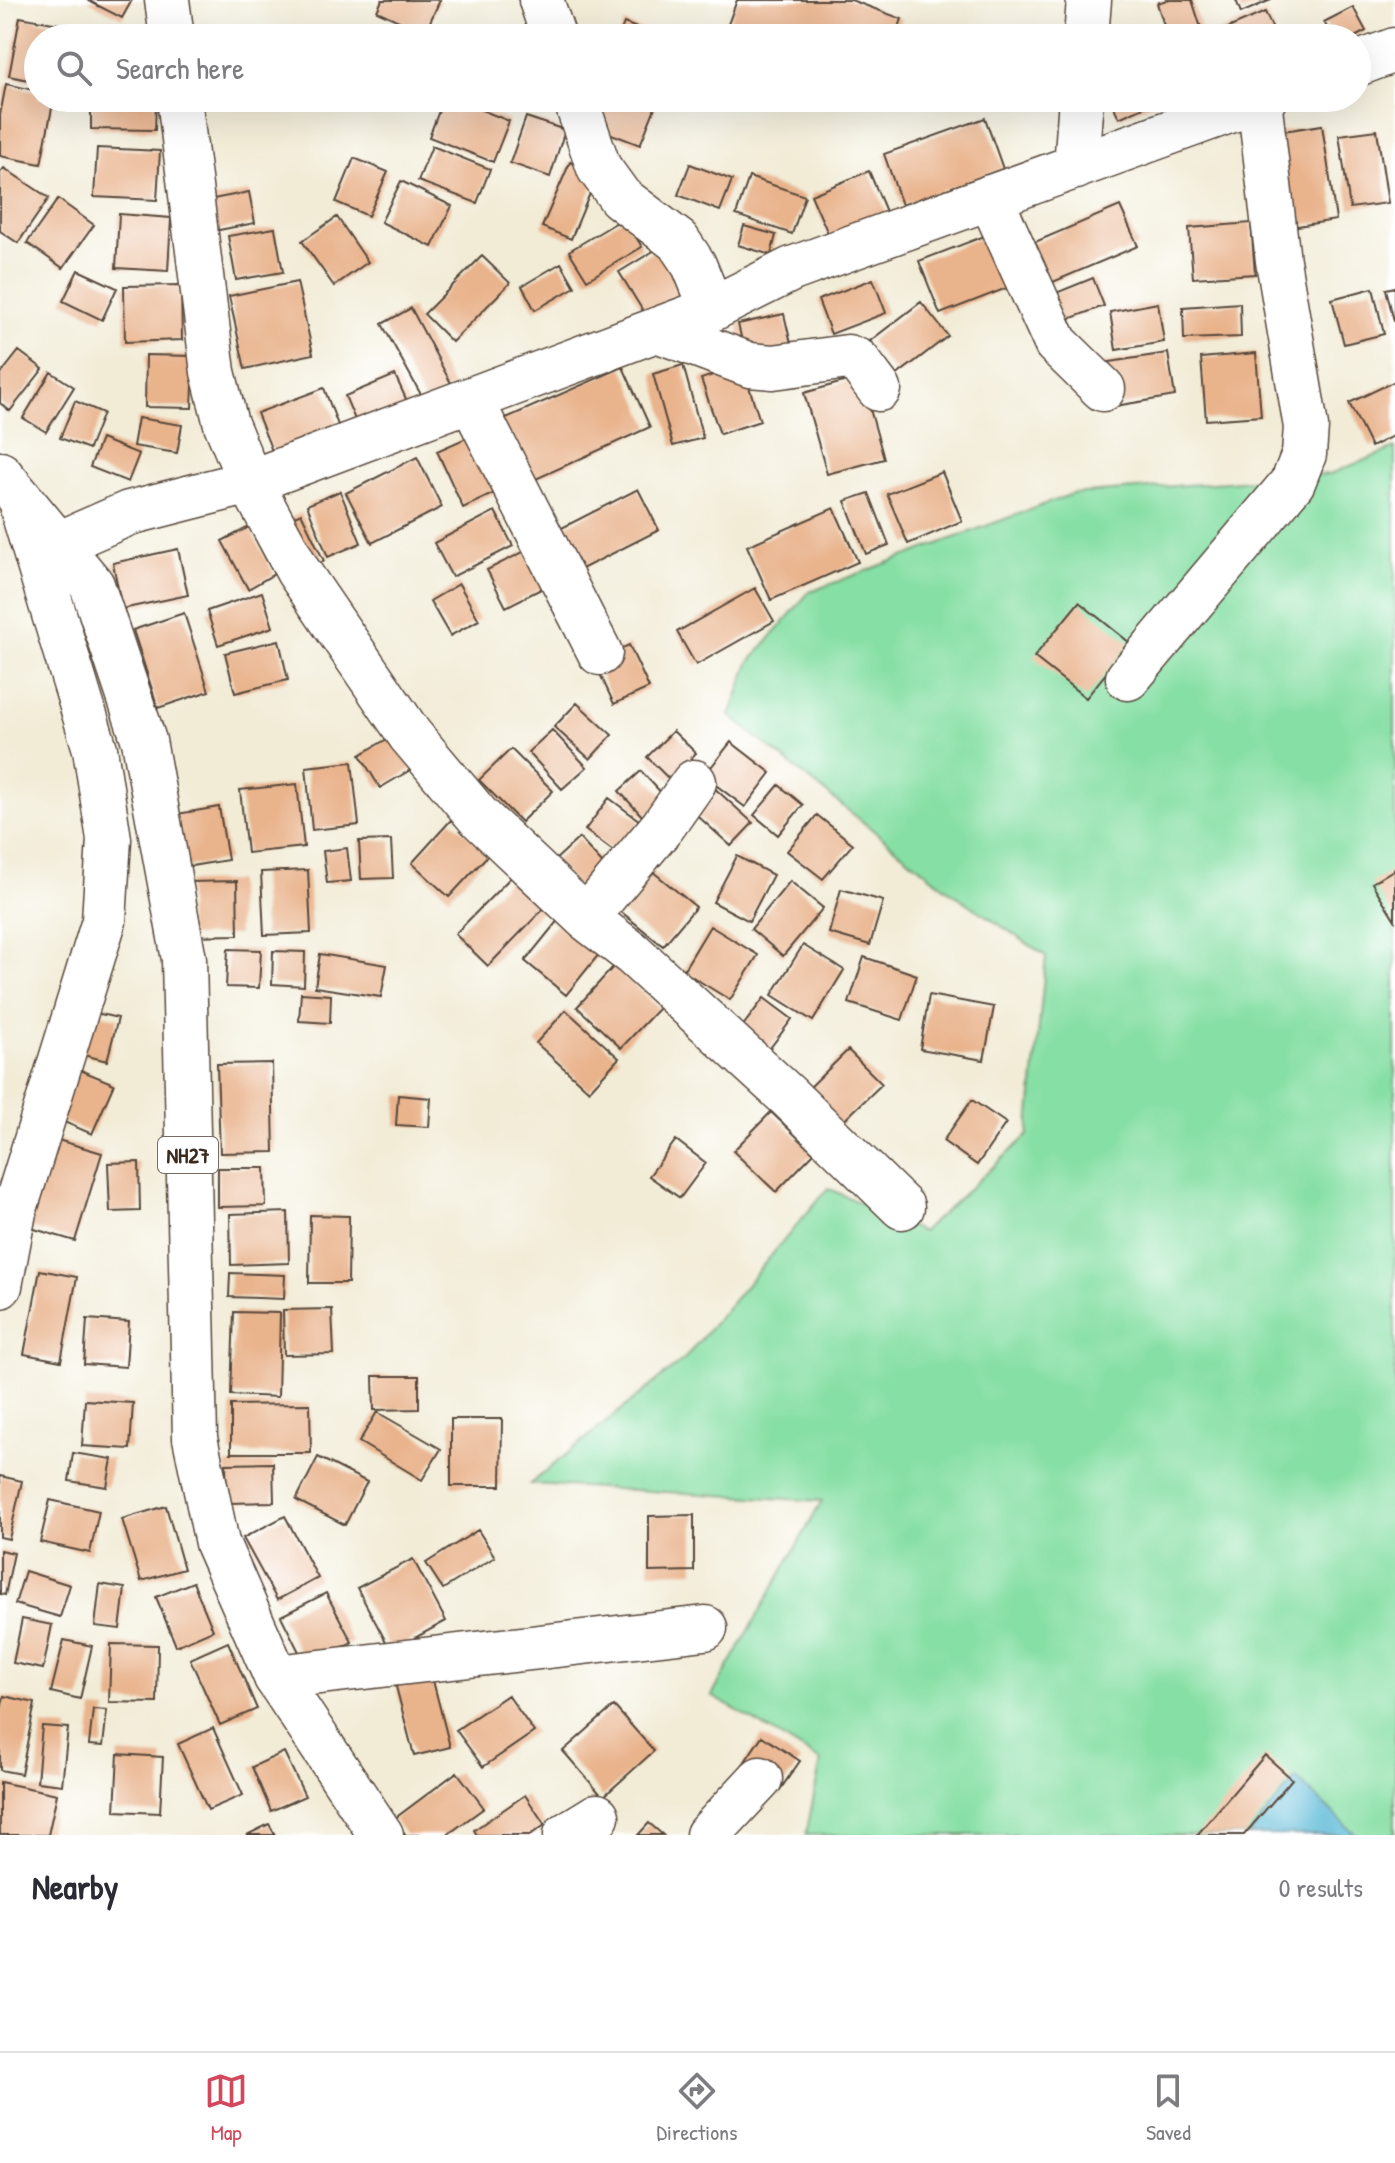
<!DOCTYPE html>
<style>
:root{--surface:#fff;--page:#f2f2f3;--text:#2b2b33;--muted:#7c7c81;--line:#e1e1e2;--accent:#d1495b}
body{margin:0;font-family:"Patrick Hand",sans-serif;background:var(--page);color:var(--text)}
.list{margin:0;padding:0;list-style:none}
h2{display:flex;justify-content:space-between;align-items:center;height:104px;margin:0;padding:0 32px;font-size:34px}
h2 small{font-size:26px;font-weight:400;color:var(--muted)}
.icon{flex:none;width:44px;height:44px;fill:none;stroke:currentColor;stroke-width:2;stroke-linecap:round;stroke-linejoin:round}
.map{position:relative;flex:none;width:1395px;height:1835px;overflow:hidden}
.search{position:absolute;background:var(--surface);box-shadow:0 8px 32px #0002;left:24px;right:24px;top:24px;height:88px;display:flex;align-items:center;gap:20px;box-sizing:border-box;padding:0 28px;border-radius:44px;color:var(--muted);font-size:30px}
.sheet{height:216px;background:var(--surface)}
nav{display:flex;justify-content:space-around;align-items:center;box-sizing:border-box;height:112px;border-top:2px solid var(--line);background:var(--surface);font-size:22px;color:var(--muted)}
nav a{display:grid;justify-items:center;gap:4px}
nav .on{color:var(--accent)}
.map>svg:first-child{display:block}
</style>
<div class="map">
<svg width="1395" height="1835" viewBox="0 0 1395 1835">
<rect width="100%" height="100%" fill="#fff"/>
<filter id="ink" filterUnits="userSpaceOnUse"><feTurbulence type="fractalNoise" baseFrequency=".0125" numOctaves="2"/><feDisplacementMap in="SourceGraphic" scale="16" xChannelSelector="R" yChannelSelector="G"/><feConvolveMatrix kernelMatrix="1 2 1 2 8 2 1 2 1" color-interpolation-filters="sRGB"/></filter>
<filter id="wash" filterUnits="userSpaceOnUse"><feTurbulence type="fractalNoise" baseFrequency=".006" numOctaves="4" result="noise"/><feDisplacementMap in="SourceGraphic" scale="32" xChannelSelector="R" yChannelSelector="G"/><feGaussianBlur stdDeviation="1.8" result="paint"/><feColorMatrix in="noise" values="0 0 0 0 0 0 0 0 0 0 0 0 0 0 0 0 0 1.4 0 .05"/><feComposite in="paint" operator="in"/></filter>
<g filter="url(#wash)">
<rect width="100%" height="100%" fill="#f2ecd7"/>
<path fill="#86dfa4" stroke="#608461" stroke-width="2" d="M1395,448V1835H806L821,1761L712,1696L822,1501L530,1484L685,1358L828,1188L922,1232L1028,1135L1046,956L948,890L730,716L749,663L809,592L1072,494L1330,474Z"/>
<path fill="#57b8d6" stroke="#49717a" stroke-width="2" d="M1296,1778L1356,1835H1248Z"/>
<g id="blocks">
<path fill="#e9b38c" d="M87,0H132L122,18Z
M382,0H440L425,33L377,11Z
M737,0H851L902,19L895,38H723Z
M1167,0H1192L1202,31L1183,38H1168L1157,3Z
M1236,0H1271L1241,13Z
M1353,7L1366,31L1353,38H1333L1324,22Z
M1265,12L1277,38H1205Z
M20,17L64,25L61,38H38V82L9,76Z
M624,23L663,38H618Z
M6,84L38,91V98H54L41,164L0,156V115Z
M91,98H156L155,130L91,129Z
M444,98H452L509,121L493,162L429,137Z
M599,98H659L640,145L588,125Z
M1110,98H1164L1119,118Z
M526,117L565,130L550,177L510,163Z
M985,118L1003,169L902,205L884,154Z
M1322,125L1336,220L1291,227L1277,132Z
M1377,130L1388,203L1350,208L1339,135Z
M432,146L490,169L477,203L418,181Z
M97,148L160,151L157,200L94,197Z
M354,158L388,172L368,216L336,202Z
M570,162L598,174L571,239L542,227Z
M690,164L732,180L720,211L678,195Z
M4,168L49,198L18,243L0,231V173Z
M869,171L887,214L830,238L811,195Z
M749,177L805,196L792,234L736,215Z
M401,181L452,206L432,247L381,222Z
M249,192L255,223L214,231L208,200Z
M58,199L94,225L63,268L27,243Z
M1120,206L1138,246L1046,285L1028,245Z
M119,214L171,218L168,271L116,268Z
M337,217L368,262L334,286L302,241Z
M624,218L642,247L587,280L569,251Z
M1251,223L1255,274L1193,278L1189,228Z
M744,226L776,235L771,255L738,245Z
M275,228L283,272L236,280L228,236Z
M987,235L1007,288L940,314L919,261Z
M665,244L694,291L648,319L619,272Z
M482,256L510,283L452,342L424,314Z
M561,263L575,287L535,310L522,286Z
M78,270L117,288L102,320L63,301Z
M1093,278L1104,306L1061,322L1051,295Z
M873,279L886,313L831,334L818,300Z
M297,282L313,354L245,369L229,296Z
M181,285L182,340L125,342L124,286Z
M1395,287V321H1394L1386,289Z
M1373,288L1384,334L1344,344L1332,299Z
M921,302L948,336L897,375L870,341Z
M1158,303L1164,342L1116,350L1110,312Z
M1240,303L1241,337L1184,339L1183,307Z
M411,308L453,387L425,402L382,324Z
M784,314L792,348L746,358L738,324Z
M19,351L43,369L10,411L0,403V375Z
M1168,353L1175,396L1109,407L1103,363Z
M1256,353L1261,416L1206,420L1201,358Z
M146,355L194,356L192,408L145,407Z
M683,365L703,438L673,446L653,374Z
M742,365L760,421L720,434L701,379Z
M623,367L650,427L525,484L497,422Z
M51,372L74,387L46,432L23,418Z
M395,375L412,412L361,434L345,396Z
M861,377L884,459L827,474L804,393Z
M1395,381V435L1371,447L1349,403Z
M324,388L342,436L276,461L257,413Z
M75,401L103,413L89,449L60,438Z
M138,418L182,425L177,453L133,446Z
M473,435L499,491L463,508L437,451Z
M101,439L139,454L128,482L90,467Z
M417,457L442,507L372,543L346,493Z
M942,472L962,521L908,544L887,494Z
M638,489L659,530L572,574L552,533Z
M340,491L361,543L328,557L307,505Z
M869,493L889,545L866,554L845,501Z
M834,508L858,562L771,600L747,546Z
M495,511L513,546L452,577L434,543Z
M301,513L324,561L305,570L282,522Z
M249,527L274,574L248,589L222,541Z
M178,549L188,595L122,609L113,563Z
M525,551L543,588L506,607L487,570Z
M459,584L479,620L450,636L430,601Z
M755,588L774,621L696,665L677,632Z
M262,592L273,627L218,645L207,611Z
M1079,602L1130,643L1086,698L1034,657Z
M184,613L209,691L158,708L133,630Z
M279,640L288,680L235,693L225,653Z
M629,645L649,688L614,704L594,661Z
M577,703L612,735L590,759L554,727Z
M552,730L587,767L562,789L528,752Z
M673,731L696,753L670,780L647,757Z
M392,736L412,769L380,788L360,755Z
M731,742L771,773L745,807L704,776Z
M511,749L553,791L521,822L479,780Z
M352,762L359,825L312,830L306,767Z
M641,771L666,798L644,818L619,791Z
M297,784L304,847L247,853L240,790Z
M711,785L753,823L731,846L690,809Z
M779,785L803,805L778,835L754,815Z
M609,798L640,821L616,853L585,830Z
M219,807L228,860L185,867L177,814Z
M817,815L853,844L823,879L787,851Z
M451,820L489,854L449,897L412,863Z
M579,838L612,874L587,897L554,861Z
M391,840L393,878L361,879L359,841Z
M347,848L351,881L327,883L323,851Z
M737,856L773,875L749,921L713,902Z
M1395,869V920L1372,883Z
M308,870L311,933L264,935L261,872Z
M652,871L696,907L663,946L619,910Z
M516,872L549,903L488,966L455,934Z
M237,881L238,935L188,936V882Z
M790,881L823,908L783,956L751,929Z
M841,889L883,901L870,945L829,933Z
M559,919L600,953L566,995L525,961Z
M710,926L758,955L730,1000L683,971Z
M803,945L844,970L813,1021L772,995Z
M228,949L261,950L259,988L226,987Z
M273,951L305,952L304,986L272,984Z
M320,954L387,965L381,997L315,987Z
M864,957L917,975L902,1020L849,1003Z
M614,966L659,1008L621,1048L577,1007Z
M301,993L331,995L330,1023L299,1021Z
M929,995L994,1007L984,1060L920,1049Z
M764,998L792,1019L764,1056L736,1035Z
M566,1010L619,1058L589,1091L536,1043Z
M91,1012L118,1018L107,1061L80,1054Z
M848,1050L882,1084L835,1129L802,1095Z
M272,1063L274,1152L220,1153L217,1064Z
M78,1069L114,1084L92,1134L57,1119Z
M398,1095L431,1098L429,1127L396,1125Z
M972,1100L1006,1123L977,1165L943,1141Z
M771,1112L814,1153L776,1192L733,1151Z
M51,1138L102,1153L75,1241L24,1226Z
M676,1140L706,1163L680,1198L649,1176Z
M139,1162L140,1211L110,1212L108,1163Z
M218,1168H265L266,1206L218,1207Z
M288,1212L289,1263L231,1265L230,1214Z
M310,1215L349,1216L348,1283H309Z
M40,1270L77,1277L61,1361L24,1354Z
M230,1273L285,1275L284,1299L229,1297Z
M332,1309L334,1354L284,1355L283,1310Z
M234,1312L280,1313L278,1397L231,1395Z
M87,1319L129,1322L126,1367L84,1364Z
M373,1376H419V1409L374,1410Z
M85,1400L133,1403L130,1449L82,1446Z
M310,1404L311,1453H231V1405Z
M377,1412L441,1449L422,1480L359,1442Z
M451,1419H502L501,1486H451Z
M73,1453L112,1459L107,1487L69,1481Z
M318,1457L367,1482L345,1525L296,1500Z
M273,1463L274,1502L227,1503L226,1464Z
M0,1476L22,1481L9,1539L0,1537Z
M50,1500L99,1511L90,1553L40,1542Z
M166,1506L184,1569L141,1581L122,1519Z
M694,1515V1571L649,1572V1516Z
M285,1516L318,1578L277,1600L243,1538Z
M478,1530L495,1557L443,1589L426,1563Z
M0,1550L14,1553L5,1595L0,1594Z
M413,1559L446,1621L391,1651L357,1588Z
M25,1571L70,1585L60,1617L15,1604Z
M193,1582L213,1630L176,1646L156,1597Z
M100,1584L125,1588L120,1629L95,1626Z
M326,1593L352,1642L306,1666L281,1616Z
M22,1619L52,1625L43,1669L13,1663Z
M64,1640L92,1646L80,1699L51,1692Z
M228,1642L257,1709L220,1725L190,1659Z
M111,1644L158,1645L157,1703L109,1702Z
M429,1665L450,1747L414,1756L393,1675Z
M508,1695L534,1732L483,1767L456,1730Z
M4,1696L35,1703L21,1774L0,1770V1714Z
M614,1706L654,1751L603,1797L563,1751Z
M93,1709L107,1710L103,1746L89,1745Z
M42,1726L68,1728L62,1785L37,1782Z
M213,1728L243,1795L208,1810L178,1744Z
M762,1736L800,1761L779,1791L742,1766Z
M284,1752L305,1796L271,1811L252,1767Z
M118,1754L163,1757L160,1813L115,1811Z
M1265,1755L1292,1779L1244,1835H1197Z
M457,1772L484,1808L447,1835H406L394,1819Z
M0,1782L57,1794L48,1835H0Z
M525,1795L545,1825L530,1835H477L474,1830Z
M649,1823L663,1835H638Z
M269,1824L275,1835H247Z"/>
</g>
</g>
<g filter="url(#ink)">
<use href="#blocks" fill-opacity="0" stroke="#56473a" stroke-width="2"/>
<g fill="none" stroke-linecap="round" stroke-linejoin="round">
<defs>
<path id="minor" d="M167,0L172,38
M541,0L554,38
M1086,38L1089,0
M1357,64L1395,50
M179,98L213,372L226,424L250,482L298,571L410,735L478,816L586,918L633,954L788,1096L902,1207
M575,98L599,168L620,197L678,241L694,265L712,309
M1076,167L1081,98
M990,197L1056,343L1103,389
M657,330L750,365L773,367L848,357L858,361L879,389
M471,400L600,653
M58,544L129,513L250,482L712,309L792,269L1265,98
M1128,678L1293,482L1304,454L1306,427L1278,261L1259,100
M586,918L663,826L694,782
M0,1286L14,1212L104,921L109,839L95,749L23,512
M276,1677L705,1628
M566,1835L597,1816
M708,1835L760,1779"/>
<path id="highway" d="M0,474L92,585L144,741L184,959L195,1438L217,1543L276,1677L381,1835"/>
</defs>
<use href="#minor" stroke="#56473a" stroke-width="47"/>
<use href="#highway" stroke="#56473a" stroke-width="47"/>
<use href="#minor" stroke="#fff" stroke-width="44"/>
<use href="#highway" stroke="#fff" stroke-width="44"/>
</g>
</g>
<g text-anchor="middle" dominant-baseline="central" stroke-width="6" stroke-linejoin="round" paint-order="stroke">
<rect fill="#fff" stroke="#766a62" stroke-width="2" x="158" y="1137" width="60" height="36" rx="6"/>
<g font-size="22" font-weight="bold" fill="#3b2a1e">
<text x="188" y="1155">NH27</text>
</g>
</g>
</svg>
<div class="search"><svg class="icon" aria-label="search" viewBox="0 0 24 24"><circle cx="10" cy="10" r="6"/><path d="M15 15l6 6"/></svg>Search here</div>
</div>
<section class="sheet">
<h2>Nearby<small>0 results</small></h2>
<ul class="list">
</ul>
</section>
<nav>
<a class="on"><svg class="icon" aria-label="map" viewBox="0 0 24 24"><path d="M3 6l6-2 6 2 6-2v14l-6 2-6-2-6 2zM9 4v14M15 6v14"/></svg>Map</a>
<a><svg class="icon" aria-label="directions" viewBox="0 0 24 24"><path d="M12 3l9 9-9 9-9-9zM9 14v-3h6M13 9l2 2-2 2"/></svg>Directions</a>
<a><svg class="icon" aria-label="saved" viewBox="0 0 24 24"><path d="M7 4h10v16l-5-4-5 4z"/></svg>Saved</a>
</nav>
